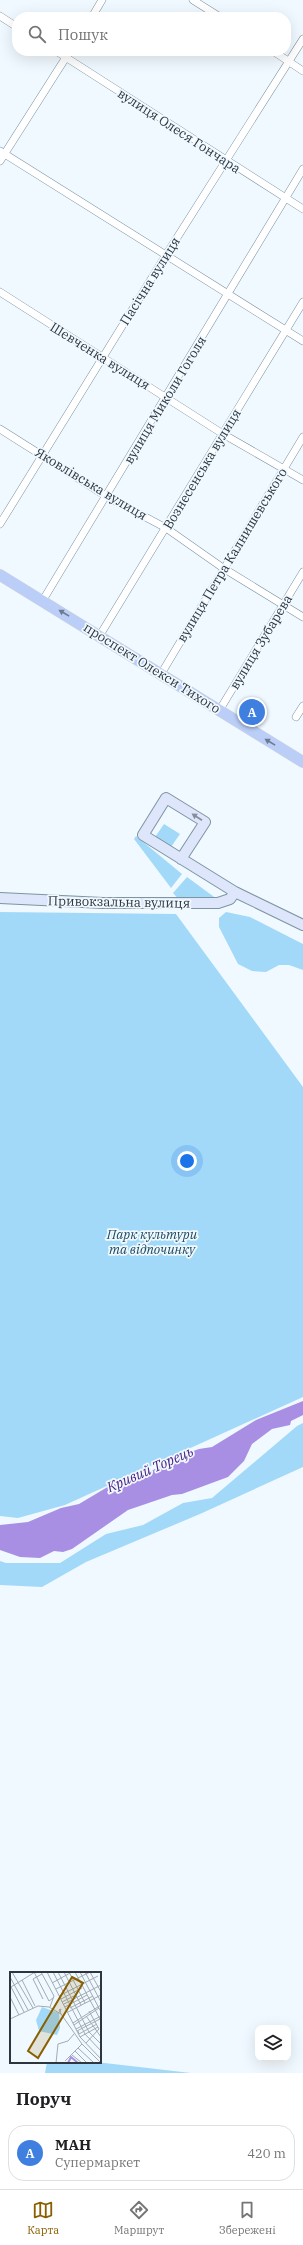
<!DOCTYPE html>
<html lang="uk">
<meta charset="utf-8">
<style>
:root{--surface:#fff;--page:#f2f2f2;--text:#202124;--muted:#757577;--line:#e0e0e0;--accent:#8a5f00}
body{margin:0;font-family:"IBM Plex Serif",serif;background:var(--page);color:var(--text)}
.controls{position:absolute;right:12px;bottom:12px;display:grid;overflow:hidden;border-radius:8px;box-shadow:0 4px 16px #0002}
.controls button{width:36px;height:36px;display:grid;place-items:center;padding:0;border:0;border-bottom:1px solid var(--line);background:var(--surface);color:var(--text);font:20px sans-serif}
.you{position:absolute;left:187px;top:1161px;width:14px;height:14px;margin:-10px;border:3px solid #fff;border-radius:50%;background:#1a73e8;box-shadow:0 0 0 6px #1a73e833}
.badge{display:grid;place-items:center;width:26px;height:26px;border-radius:50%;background:var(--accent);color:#fff;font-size:13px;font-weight:700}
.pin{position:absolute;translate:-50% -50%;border:2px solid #fff;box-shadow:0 1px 4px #0006}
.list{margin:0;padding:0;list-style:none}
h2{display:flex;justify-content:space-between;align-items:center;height:52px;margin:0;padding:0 16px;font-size:17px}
h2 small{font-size:13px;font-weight:400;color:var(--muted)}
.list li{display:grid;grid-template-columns:26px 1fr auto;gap:12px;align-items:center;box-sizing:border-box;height:56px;margin:0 8px 8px;padding:0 8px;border:1px solid var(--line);border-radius:16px}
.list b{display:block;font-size:15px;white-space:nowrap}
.list p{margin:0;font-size:13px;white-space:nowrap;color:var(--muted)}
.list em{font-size:13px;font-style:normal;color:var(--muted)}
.icon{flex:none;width:22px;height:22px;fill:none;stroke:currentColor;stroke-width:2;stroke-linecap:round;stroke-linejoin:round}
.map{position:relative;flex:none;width:303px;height:2073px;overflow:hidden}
.search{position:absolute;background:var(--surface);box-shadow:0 4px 16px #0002;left:12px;right:12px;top:12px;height:44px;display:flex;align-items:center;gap:10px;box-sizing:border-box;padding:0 14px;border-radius:16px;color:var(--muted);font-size:15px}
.sheet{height:116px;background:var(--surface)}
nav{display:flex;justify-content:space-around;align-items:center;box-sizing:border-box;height:56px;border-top:1px solid var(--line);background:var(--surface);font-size:11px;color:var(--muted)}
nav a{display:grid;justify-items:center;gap:2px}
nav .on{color:var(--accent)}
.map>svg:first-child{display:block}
</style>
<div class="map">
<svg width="303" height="2073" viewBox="0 0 303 2073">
<rect width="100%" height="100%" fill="#f0f9ff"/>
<path fill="#a3d9f8" d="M164,824L180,834L171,847L155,837Z
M136,836L182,874L171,888L134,839Z
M187,877L217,899L180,901L173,893Z
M0,912L176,914L303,1087V1397L65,1505L18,1518L0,1516Z
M226,912L250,917L303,944V970L289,965H279L266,972L252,971L238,964L219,927V918Z
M303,1423V1467L200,1514L86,1562L42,1587L0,1585V1561L6,1563H60L106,1534L143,1525L183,1503L212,1498L297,1426Z
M47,2062H96L191,2073H45Z"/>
<path fill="#a88fe4" d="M303,1401V1415L291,1421L290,1425L272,1429L252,1444L244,1461L228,1477L182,1494L172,1495L128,1510L72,1549L63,1552L54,1551L40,1558L20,1557L0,1550V1525L28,1522L61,1508L79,1504L121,1479L139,1478L176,1457L199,1449L212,1447L256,1420Z"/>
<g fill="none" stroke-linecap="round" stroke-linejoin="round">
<defs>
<path id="street" d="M193,0L220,17
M0,16L17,27
M92,17L102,0
M56,51L303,209
M273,51L303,71
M0,151L303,341
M0,161L70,51
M0,292L223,434L303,480
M0,429L106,496L166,528L223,568L303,617
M0,524L166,255L303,39
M43,600L303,169
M100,635L303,302
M161,674L303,437
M219,711L303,572
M296,717L303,706"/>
<path id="secondary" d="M235,892L303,925
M0,898L103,903H218L230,899L235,892L143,835L166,798L205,822L181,859"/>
<path id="primary" d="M0,575L303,762"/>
</defs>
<use href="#street" stroke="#7e94a1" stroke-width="8"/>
<use href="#secondary" stroke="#7e94a1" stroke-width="12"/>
<use href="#primary" stroke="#d5d7d8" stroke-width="12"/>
<use href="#street" stroke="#fff" stroke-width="7"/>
<use href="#secondary" stroke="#dde6fb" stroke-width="10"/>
<use href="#primary" stroke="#bbcef7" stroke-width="11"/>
</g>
<defs><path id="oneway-solid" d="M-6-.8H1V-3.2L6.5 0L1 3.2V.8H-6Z"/></defs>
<g fill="#6d7a90">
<use href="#oneway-solid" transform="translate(64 613) rotate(-149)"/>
<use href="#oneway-solid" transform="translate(270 742) rotate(-149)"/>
</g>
<use fill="#858e9c" href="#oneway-solid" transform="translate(197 817) rotate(-147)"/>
<g text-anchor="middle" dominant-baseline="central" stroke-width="3.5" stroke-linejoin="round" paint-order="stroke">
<g font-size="13" fill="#2d363c" stroke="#f0f9ff">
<text transform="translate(179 131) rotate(33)">вулиця Олеся Гончара</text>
<text transform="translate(150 281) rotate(-58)">Пасічна вулиця</text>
<text transform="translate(100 356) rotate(32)">Шевченка вулиця</text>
<text transform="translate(165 400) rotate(-59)">вулиця Миколи Гоголя</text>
<text transform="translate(202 469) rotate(-59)">Вознесенська вулиця</text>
<text transform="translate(91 484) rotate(31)">Яковлівська вулиця</text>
<text transform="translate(232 555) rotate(-59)">вулиця Петра Калнишевського</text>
<text transform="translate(261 642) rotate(-59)">вулиця Зубарева</text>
<text transform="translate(152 668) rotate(32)">проспект Олекси Тихого</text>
<text transform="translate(119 902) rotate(1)">Привокзальна вулиця</text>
</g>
<g font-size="13" font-style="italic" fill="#1c485e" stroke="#f0f9ff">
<text x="152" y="1234">Парк культури<tspan x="152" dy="15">та відпочинку</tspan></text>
</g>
<g font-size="14" font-style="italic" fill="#4a2285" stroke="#f0f9ff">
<text transform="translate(150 1469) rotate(-24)">Кривий Торець</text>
</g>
</g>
<g transform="translate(10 1972)">
<rect width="91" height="91" fill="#f0f9ff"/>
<path d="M32,35L49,41L50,56L47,63L29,59L26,48Z" fill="#a3d9f8"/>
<path fill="none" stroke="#a88fe4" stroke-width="2" d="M58,91L61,85L68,91"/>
<path fill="none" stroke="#a2abb1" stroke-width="1" d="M2,0L23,36M24,0L39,29L43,26M31,0L44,24L40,35M37,0L70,65L91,87M43,0L75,62L91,79M48,0L79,60L91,72M54,0L71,33M59,0L75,31M65,0L90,47L67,59M70,0L91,40M75,0L91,30M80,0L91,20M32,2L23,7L33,27M0,5L18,38M12,8L25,34M42,11L62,0M0,13L14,40M1,15L25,0M46,17L80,0M49,24L88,4M0,25L9,43M51,27L72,16M52,30L66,23M54,32L91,13M55,35L77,23M60,36L83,24M58,40L91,23M51,42L72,72L91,91M76,44L91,65M0,47L28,34L39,35L51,42L49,38L51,37L50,40M63,51L91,33M64,53L89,36M66,57L91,44M68,59L69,62L87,52M70,65L88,55M76,71L89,57L79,39M68,76L83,90M65,79L77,91M62,83L72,91M55,89L72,72M46,91L48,72L58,69L64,62"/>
<path fill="#8a5f00" fill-opacity="0.15" stroke="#8a5f00" stroke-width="2" d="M62,5L73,11L28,86L18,79Z"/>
<rect width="91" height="91" fill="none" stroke="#2d363c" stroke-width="2"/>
</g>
</svg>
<div class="controls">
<button><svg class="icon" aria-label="layers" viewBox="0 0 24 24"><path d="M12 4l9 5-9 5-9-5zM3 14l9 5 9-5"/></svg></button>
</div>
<div class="you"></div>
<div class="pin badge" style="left:252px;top:712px;background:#3f7fe0">A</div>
<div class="search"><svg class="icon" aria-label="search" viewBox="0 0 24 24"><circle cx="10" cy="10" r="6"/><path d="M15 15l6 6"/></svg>Пошук</div>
</div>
<section class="sheet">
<h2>Поруч<small></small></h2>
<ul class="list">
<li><span class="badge" style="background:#3f7fe0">A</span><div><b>МАН</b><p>Супермаркет</p></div><em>420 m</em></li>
</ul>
</section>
<nav>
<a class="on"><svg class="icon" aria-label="map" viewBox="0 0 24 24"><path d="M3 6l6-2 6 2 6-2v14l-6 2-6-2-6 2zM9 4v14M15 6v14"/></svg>Карта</a>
<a><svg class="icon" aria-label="directions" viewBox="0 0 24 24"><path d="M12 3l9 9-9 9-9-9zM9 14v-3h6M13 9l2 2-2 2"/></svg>Маршрут</a>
<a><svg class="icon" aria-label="saved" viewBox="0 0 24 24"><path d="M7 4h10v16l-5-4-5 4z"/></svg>Збережені</a>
</nav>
